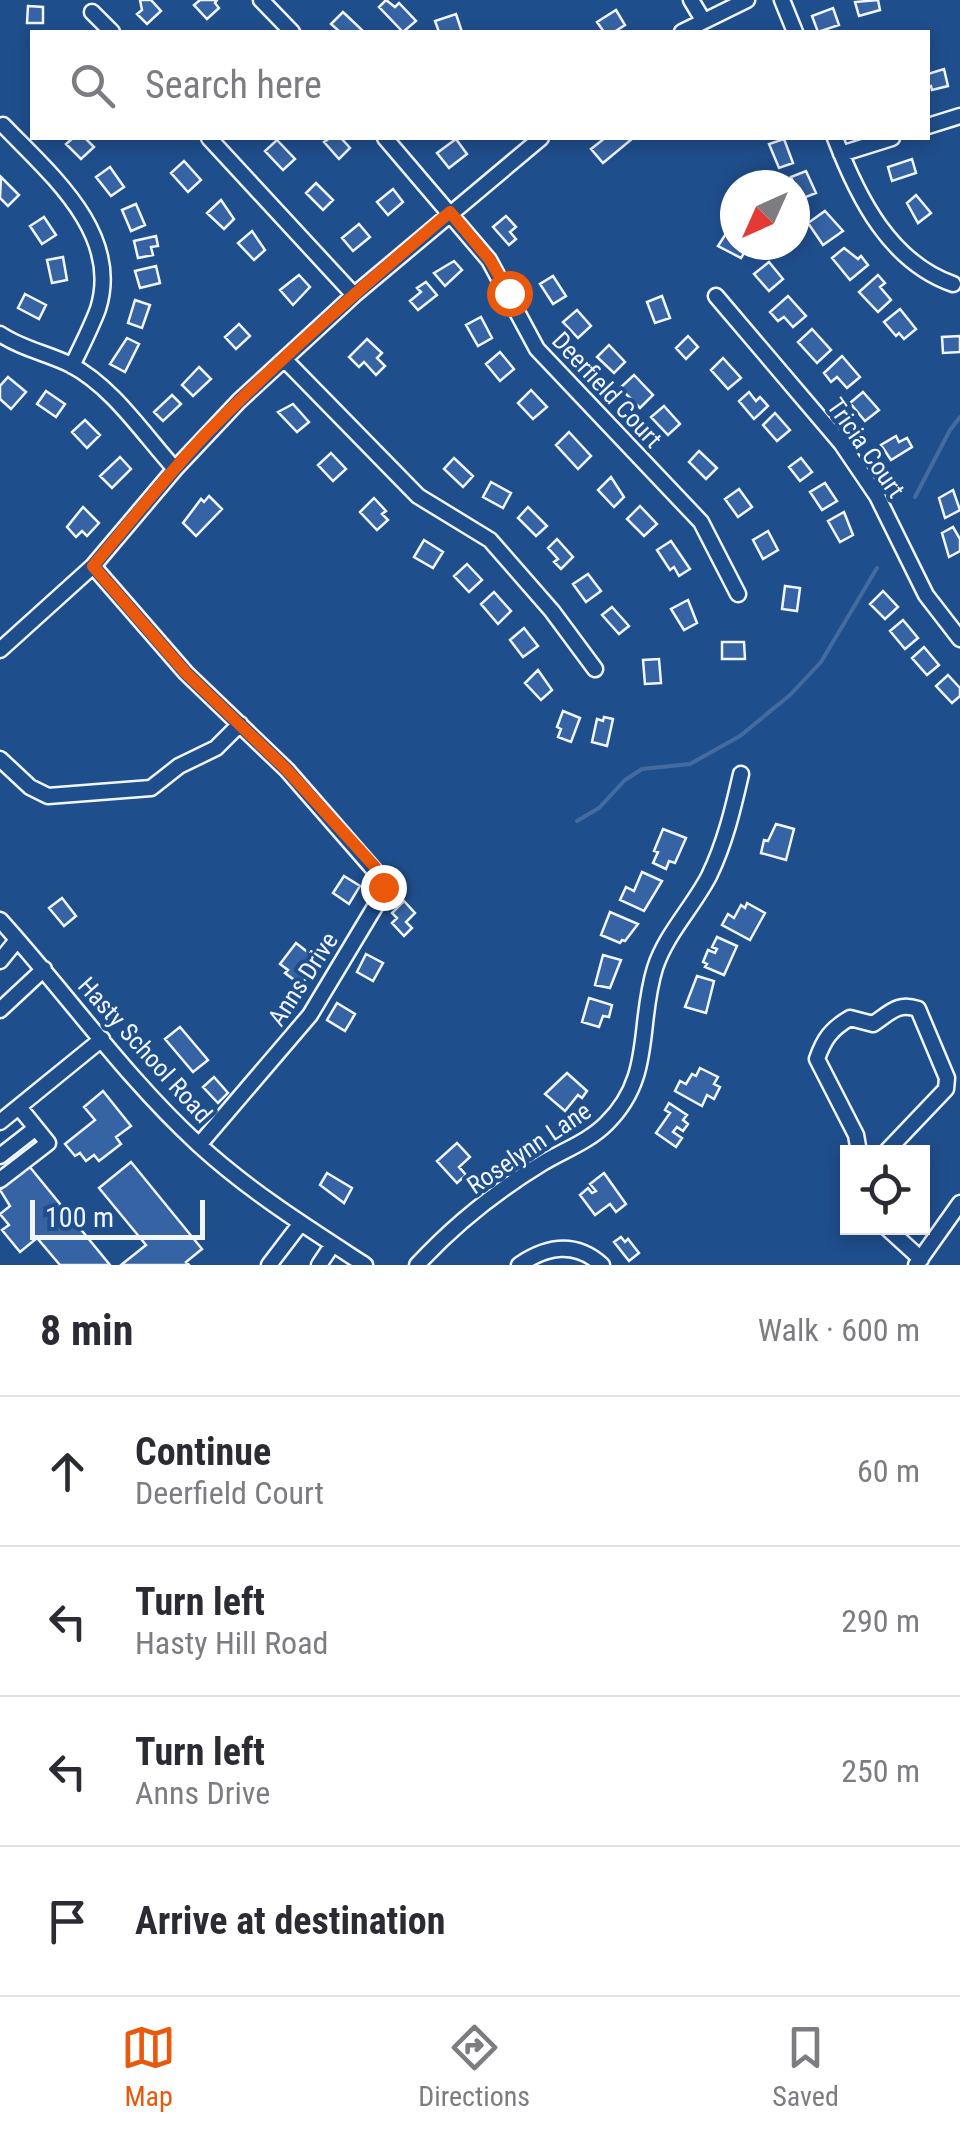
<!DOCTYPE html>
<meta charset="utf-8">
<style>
:root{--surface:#fff;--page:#f2f2f3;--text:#2b2b33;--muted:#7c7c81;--line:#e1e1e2;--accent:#ea580c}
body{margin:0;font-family:"Roboto Condensed",sans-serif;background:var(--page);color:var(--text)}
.controls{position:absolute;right:30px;bottom:30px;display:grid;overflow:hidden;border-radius:0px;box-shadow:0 5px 15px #0003}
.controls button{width:90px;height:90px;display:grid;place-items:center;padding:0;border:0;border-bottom:2px solid var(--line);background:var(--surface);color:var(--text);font:50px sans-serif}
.compass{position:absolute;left:720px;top:170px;width:90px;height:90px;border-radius:50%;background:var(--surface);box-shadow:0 5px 15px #0003;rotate:225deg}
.scale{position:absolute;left:30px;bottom:25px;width:175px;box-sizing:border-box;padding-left:10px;border:5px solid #f2f6ff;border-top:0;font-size:28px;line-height:35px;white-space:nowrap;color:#f2f6ff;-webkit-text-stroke:8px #1f4e8c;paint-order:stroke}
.stop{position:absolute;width:30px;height:30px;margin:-22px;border:8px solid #ea580c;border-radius:50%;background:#fff}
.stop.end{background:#ea580c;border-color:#fff;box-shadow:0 2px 10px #0008}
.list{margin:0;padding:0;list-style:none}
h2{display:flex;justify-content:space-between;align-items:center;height:130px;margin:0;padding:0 40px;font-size:42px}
h2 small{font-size:32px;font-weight:400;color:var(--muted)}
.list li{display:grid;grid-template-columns:65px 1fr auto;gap:30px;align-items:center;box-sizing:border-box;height:150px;padding:0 40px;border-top:2px solid var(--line)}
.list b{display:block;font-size:38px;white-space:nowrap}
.list p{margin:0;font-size:32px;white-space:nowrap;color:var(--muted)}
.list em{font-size:32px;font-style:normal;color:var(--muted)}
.icon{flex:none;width:55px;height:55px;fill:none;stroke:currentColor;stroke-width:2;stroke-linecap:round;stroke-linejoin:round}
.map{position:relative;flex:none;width:960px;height:1265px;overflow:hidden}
.search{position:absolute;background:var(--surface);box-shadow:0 5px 15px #0003;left:30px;right:30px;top:30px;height:110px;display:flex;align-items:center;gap:25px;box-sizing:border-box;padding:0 35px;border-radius:0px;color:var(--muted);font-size:38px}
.sheet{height:730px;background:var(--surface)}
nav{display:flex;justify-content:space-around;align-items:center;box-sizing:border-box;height:140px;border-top:2px solid var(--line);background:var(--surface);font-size:28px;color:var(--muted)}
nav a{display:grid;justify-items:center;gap:5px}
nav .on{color:var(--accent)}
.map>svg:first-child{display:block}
</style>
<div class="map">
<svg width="960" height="1265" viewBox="0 0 960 1265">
<rect width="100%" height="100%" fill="#1f4e8c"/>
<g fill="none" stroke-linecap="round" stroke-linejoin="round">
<path stroke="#446ba0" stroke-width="4" d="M915,497L950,430L960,417
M577,821L599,808L625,780L642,769L690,764L740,736L790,695L821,662L877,568"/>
</g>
<path fill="#3563a3" stroke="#f2f6ff" stroke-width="2.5" d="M140,0H151L161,11L147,24L137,14L142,10Z
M200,0H217L215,3L219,8L207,19L194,5Z
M386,0L395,7L399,3L416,21L403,32L379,7Z
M878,0L880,10L859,16L855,2Z
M28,6L43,7V23H27Z
M833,8L839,25L818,32L812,16Z
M616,10L625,25L614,32H604L597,22Z
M343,12L362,30L359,32H340L331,24Z
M456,14L462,32H439L435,21Z
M944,69L948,86L932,90L931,86L928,87V74Z
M73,138H85L94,147L81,159L66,144Z
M330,138H341L350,148L339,159L324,142Z
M605,138H631L632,139L603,163L591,149Z
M456,139L467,154L449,168L437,153Z
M784,139L793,163L779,168L769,144Z
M277,140L295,159L283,170L265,151Z
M912,159L916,173L892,181L888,167Z
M184,161L201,180L188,192L171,173Z
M110,167L124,187L111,196L96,177Z
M806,171L816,193L801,199L791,177Z
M1,177L19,195L8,206L0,198Z
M316,183L333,200L323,210L306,193Z
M393,189L403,202L388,215L377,202Z
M916,195L931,213L918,223L907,203Z
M221,200L234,219L224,229L207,213Z
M136,204L145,225L131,231L122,210Z
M825,211L843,231L823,245L808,223Z
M506,216L516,227L510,232L516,239L509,245L493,227Z
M44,217L56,235L42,244L30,226Z
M359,224L370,237L353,251L342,238Z
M252,231L265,250L254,260L238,243Z
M727,232L735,237V245H749L741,258L718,246Z
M156,236L158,246L151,247L153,255L138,258L134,241Z
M844,248L858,259L861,256L868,265L850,280L832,258Z
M63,257L67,280L52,283L47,260Z
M454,261L462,270L445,286L434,273Z
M769,262L783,279L769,291L754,274Z
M156,266L160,283L140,288L135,271Z
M299,275L310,287L293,305L280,290Z
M878,275L885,283L880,287L891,300L878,312L859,292Z
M553,276L566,296L553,304L540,284Z
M426,282L437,295L418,310L410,301L421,292L417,288Z
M25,294L46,305L39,319L18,308Z
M662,296L670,318L655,323L647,302Z
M788,296L806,316L793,327L784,317L778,321L770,312Z
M135,300L150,305L142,328L128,323Z
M900,309L916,329L904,339L899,333L896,336L884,322Z
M577,310L591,326L578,338L563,322Z
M481,317L492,338L478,346L466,325Z
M239,324L250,336L236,349L225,337Z
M812,329L831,350L817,363L798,342Z
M688,336L698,347L686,359L676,348Z
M960,336V352L943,353L942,337Z
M127,338L139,344L125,372L110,364Z
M367,339L382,353L377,358L385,366L376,375L364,362L359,367L349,357Z
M609,345L625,362L614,373L597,357Z
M500,352L514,369L500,381L486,364Z
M842,356L860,377L847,388L837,377L831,382L824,373Z
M723,358L741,378L728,389L711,370Z
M199,367L211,379L193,396L182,385Z
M634,375L653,395L640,408L620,388Z
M8,377L26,392L11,409L0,399V386Z
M531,390L547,407L533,419L518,403Z
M46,391L65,404L56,417L37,404Z
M749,392L756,401L760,397L768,406L754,419L739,401Z
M863,392L879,410L865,421L850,403Z
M172,395L181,404L163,421L154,412Z
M293,404L309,422L297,432L278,412Z
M664,406L680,424L668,435L651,417Z
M775,413L790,430L777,441L763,425Z
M85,420L100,435L87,448L72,432Z
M569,432L591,456L578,469L556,445Z
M896,436L899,442L907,438L912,447L891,460L881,445Z
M699,451L717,468L706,479L689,462Z
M331,453L346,469L333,481L318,465Z
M120,457L131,469L112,488L100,476Z
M454,458L473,476L463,487L444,469Z
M801,458L812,472L800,481L789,467Z
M611,477L624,497L614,507L598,490Z
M491,482L511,493L503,508L483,497Z
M825,483L837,501L822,510L810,492Z
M739,489L752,507L738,517L725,499Z
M953,490L960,510L945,518L939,498Z
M209,496L222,509L196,536L183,523L201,499L204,502Z
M374,498L386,511L382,514L388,520L377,530L360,512Z
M640,506L657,524L644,536L627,519Z
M83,507L99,523L87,536L82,531L76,537L67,527Z
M528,507L547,526L536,536L518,518Z
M844,512L853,535L840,542L828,521Z
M953,527L960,539V551L949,557L942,533Z
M768,531L778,550L763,559L753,540Z
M557,539L573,557L561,569L554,562L558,559L548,548Z
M424,540L443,552L433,568L414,557Z
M671,541L690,569L679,576L674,567L670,570L657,550Z
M467,564L482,580L469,592L454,576Z
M588,574L601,591L586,602L573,584Z
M785,586L800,588L797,611L782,609Z
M883,591L898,607L885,619L870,604Z
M494,592L511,611L498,624L481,604Z
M688,600L697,623L684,630L671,609Z
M612,607L629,626L619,634L602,615Z
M903,620L918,638L905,649L890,631Z
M524,628L538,646L523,657L510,640Z
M722,642H744L745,659H722Z
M924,647L939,665L927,675L912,658Z
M659,659L661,683L645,684L643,660Z
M538,670L552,690L541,700L525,683Z
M948,675L960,688V696L952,703L936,686Z
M563,711L580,718L571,742L558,737L561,729L557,727Z
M604,717L613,719L607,746L592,742L597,719L603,721Z
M776,824L794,829L786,860L761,853L764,840L768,841Z
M663,829L686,838L675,863L669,861L666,869L653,863L658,852L654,851Z
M642,872L662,881L644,911L620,900L626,887L634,891Z
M344,876L360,886L349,904L333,893Z
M62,898L76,916L64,926L49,908Z
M404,901L415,913L406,922L412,928L404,936L392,923L397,918L392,913Z
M747,903L765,913L750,940L722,925L728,914L734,918L741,905L745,908Z
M610,912L638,924L625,941L622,940L620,943L601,935Z
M717,937L737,946L724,975L705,967L707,964L703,962L708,950L715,953L717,949L712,947Z
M296,943L319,961L301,985L285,973L288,970L280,964Z
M366,954L383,963L373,981L357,972Z
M603,955L621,960L610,988L595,985Z
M697,976L714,981L706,1013L685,1007Z
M589,998L612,1005L609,1017L603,1016L599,1027L582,1022Z
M337,1003L355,1014L345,1031L327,1020Z
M180,1027L208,1060L193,1072L165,1039Z
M700,1068L718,1077L714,1084L720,1087L714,1099L707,1095L702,1106L675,1091L680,1081L686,1084L692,1074L696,1076Z
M567,1073L587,1091L582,1098L578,1095L565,1111L545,1094Z
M214,1077L228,1093L218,1103L203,1087Z
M103,1091L131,1126L116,1137L121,1144L99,1161L94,1155L86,1161L80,1153L75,1156L65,1144L95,1120L84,1107Z
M669,1103L687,1115L683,1120L688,1124L683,1131L677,1127L673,1132L682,1138L676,1147L656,1133L670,1113L665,1110Z
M457,1143L470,1157L459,1167L466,1175L457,1183L437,1161Z
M131,1162L202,1249L186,1262L189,1265H121L146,1245L99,1188Z
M29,1166L110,1265H60L37,1238L20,1252L2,1230L9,1225L0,1214L10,1206L0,1190Z
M327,1173L352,1188L344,1203L320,1185Z
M604,1173L626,1204L616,1212L610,1204L595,1215L580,1195L588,1188L592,1193L596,1191L590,1184Z
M621,1237L625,1242L628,1239L639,1253L629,1261L614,1242Z"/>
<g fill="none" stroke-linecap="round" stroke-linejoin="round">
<defs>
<path id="minor" d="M261,0L292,32
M691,0L703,20
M782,0L795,32
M92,12L112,32
M682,32L747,0
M3,125C49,173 122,233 98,309C91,328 81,347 72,366
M928,126L960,116
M209,138L354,295
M385,138L489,260L537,349L701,522L738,594
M835,138C858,198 890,262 953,284
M841,154L892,138
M716,296L841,443L877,496L926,595L960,639
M0,334C22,349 47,353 71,365C113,387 144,435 175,469
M285,360L418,496L490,540L552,611L595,669
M93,566L186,673L287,770L382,879L383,887L376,905L310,1015L199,1145
M0,650L93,566L175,469L239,401L354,295L541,138
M0,759L30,787L48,796L151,788L179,766L216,748L240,724
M0,920C67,994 125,1077 198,1144C249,1191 308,1228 365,1265
M0,961L17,940
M0,1010L44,969
M0,1122L102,1039
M859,1152L856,1135L817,1059C824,1039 831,1029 850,1018L873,1024C890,1013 897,1002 918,1009L947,1078L946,1089L886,1152
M0,1156L36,1128
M0,1180L48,1143L19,1107
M887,1228L921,1259
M269,1265L301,1223
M319,1265L333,1244
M417,1265C453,1226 495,1192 541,1164C562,1151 588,1142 606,1124C654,1077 637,1026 655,968C666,934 693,907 709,876C725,843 733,809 741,774
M519,1265C547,1246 575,1241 602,1265
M916,1265L960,1203"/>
</defs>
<use href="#minor" stroke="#f2f6ff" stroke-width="19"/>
<use href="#minor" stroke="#1f4e8c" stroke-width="14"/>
</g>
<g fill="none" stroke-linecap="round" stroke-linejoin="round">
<path stroke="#ea580c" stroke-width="12" d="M383,887L375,867L287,770L186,673L93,566C130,522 167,475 207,433C283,355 367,283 450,212L490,260L509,293"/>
</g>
<g text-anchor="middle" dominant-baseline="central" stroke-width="8" stroke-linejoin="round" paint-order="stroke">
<g font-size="25" fill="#f2f6ff" stroke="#1f4e8c">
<text transform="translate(607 390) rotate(47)">Deerfield Court</text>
<text transform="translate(866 448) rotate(55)">Tricia Court</text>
<text transform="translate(303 979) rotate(-57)">Anns Drive</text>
<text transform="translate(145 1050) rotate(48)">Hasty School Road</text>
<text transform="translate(529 1148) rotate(-34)">Roselynn Lane</text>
</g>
</g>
</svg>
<div class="controls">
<button><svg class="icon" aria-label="locate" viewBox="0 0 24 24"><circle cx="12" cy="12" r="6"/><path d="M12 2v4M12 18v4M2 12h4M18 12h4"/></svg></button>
</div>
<svg class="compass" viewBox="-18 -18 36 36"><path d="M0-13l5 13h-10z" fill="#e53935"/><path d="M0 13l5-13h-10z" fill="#7c7c81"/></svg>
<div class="scale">100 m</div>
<div class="stop" style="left:509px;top:293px"></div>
<div class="stop end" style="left:383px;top:887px"></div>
<div class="search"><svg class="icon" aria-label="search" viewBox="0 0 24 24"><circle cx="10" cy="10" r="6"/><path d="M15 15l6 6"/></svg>Search here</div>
</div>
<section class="sheet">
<h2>8 min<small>Walk · 600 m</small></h2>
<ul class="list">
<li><svg class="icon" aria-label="ahead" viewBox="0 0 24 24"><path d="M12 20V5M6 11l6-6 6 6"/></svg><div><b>Continue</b><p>Deerfield Court</p></div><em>60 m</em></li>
<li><svg class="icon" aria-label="left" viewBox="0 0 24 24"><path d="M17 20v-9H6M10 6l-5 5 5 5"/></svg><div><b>Turn left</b><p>Hasty Hill Road</p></div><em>290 m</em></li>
<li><svg class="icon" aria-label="left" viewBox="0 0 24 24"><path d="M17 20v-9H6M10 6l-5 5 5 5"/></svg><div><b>Turn left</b><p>Anns Drive</p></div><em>250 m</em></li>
<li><svg class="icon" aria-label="arrive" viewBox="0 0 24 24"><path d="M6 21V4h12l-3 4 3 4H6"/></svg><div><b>Arrive at destination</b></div></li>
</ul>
</section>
<nav>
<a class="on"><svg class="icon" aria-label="map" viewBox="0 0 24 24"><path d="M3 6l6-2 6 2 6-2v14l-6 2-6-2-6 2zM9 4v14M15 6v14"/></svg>Map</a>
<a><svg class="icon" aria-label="directions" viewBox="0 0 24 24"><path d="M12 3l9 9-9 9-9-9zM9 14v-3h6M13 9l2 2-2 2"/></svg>Directions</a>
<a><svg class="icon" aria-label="saved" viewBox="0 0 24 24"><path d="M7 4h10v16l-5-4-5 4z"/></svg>Saved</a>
</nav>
